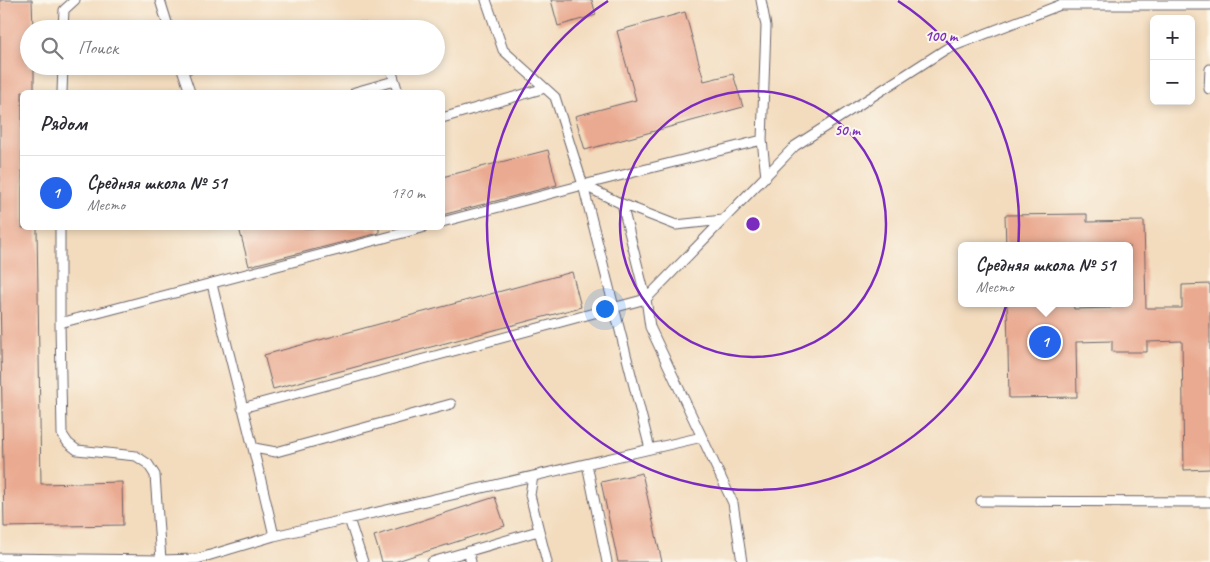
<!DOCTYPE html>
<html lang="ru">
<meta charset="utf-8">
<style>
:root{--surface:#fff;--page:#f7f7f7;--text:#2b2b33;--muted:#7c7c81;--line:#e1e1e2;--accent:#2563eb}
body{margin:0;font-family:Caveat,sans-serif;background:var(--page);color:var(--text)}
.controls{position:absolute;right:15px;top:15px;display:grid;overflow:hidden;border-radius:8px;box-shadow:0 2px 8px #0003}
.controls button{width:45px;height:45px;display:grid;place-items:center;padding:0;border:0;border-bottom:1px solid var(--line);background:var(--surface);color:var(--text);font:25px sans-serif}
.you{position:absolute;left:604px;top:308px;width:18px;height:18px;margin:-12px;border:4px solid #fff;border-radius:50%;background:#1a73e8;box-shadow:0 0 0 8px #1a73e833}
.badge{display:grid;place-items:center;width:32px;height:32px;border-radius:50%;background:var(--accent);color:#fff;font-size:16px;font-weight:700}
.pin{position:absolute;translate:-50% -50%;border:2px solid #fff;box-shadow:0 1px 5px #0006}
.popup{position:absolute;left:958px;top:242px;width:175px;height:65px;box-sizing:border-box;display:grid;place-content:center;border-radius:8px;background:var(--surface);filter:drop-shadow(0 1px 4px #0005);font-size:16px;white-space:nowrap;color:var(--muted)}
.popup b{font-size:19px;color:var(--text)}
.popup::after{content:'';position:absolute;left:50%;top:100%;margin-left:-10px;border:10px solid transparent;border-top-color:var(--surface)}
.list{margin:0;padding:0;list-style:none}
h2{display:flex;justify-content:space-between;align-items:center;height:65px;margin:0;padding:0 20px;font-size:21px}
h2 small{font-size:16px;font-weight:400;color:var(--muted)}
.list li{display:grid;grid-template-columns:32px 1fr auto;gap:15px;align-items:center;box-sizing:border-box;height:75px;padding:0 20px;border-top:1px solid var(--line)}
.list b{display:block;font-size:19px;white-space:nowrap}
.list p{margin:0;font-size:16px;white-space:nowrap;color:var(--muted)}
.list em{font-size:16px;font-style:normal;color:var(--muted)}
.icon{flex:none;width:28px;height:28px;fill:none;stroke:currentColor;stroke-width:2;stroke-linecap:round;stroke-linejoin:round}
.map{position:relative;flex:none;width:1210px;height:562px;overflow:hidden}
.search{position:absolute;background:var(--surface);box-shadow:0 2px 8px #0003;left:20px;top:20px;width:425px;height:55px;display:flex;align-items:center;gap:12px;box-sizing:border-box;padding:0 18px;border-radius:28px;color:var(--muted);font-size:19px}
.panel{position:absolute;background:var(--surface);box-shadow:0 2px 8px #0003;left:20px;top:90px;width:425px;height:140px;border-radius:8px}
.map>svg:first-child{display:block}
</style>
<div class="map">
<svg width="1210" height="562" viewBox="0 0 1210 562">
<rect width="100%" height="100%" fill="#fbf7ec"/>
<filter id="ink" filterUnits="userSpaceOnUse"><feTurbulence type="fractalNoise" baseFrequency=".02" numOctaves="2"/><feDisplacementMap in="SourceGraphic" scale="10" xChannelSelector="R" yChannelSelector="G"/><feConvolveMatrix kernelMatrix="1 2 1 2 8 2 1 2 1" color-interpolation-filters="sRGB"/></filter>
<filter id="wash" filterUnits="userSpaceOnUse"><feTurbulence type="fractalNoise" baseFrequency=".0096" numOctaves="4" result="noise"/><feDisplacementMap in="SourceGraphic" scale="20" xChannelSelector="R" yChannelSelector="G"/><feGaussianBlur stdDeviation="1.12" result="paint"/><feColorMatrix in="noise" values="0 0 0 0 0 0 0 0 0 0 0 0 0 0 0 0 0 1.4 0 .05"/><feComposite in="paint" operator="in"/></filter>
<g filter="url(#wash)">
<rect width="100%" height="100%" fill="#f3dcbe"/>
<g id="blocks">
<path fill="#eaaa91" d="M0,0H32L33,29H29V66H34V92H22V228H37L41,484L122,482L123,525L4,527L0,289Z
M551,0H592L596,15L558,26Z
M685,12L704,81L733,74L743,107L585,150L575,116L636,100L617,31Z
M548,150L557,185L442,215V177Z
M1087,214V222L1144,221L1146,308H1182V285L1210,284V469L1184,470L1182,341L1147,342V352H1112V341L1076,342L1077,397L1009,398L1007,303H1073L1074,309L1111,308V303H1129V246H1006L1005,215Z
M239,228H379V233L249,266Z
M572,272L581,307L273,389L264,355Z
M642,473L662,562H618L601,482Z
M495,497L505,526L394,562H382L374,536Z"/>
</g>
</g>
<g filter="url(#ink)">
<use href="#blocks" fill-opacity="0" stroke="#6b6369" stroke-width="1"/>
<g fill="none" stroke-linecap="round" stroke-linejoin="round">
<defs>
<path id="service" d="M160,0L169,29
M486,0L503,50L555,97L583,185L622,204L646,299L650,327L733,503L742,562
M761,0L766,26L762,140L766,177
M63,29L64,10L75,0
M353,29L361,27L368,29
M181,66L190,92
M390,66L398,92
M183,70L197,66
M1209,89L1210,69
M62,92L63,66
M355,92L394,81
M442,118L545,88
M583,185L650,449
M622,204L676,225L723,220
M442,222L583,185L762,140
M60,228V323L62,434L68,443L77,450L136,456L148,464L155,475L161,560
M212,284C232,368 255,451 274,536
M60,323L422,228
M242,408L646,299L795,146L946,49L1060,5H1210
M254,448L276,452L451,404
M587,464L607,562
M533,476L530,495L547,562
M981,501L1210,502
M349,519L363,562
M468,551L471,562
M0,558L161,560L197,559L274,536L702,437
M432,562L538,531"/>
</defs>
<use href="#service" stroke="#6b6369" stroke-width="11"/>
<use href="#service" stroke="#fff" stroke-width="9"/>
</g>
</g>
<g fill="none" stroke="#7b2cbf" stroke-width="2.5">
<circle cx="753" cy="224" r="133"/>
<path d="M898 1A266 266 0 1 1 608 1"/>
</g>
<circle cx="753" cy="224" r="8" fill="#7b2cbf" stroke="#fbf7ec" stroke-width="2.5"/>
<g font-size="15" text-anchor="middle" font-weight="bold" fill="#7b2cbf" stroke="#fbf7ec" stroke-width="4" stroke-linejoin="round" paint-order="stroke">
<text x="941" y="41">100 m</text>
<text x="847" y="135">50 m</text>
</g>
</svg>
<div class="controls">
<button>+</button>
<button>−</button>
</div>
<div class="you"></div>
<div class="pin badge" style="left:1045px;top:342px">1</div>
<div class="popup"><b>Средняя школа № 51</b>Место</div>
<div class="search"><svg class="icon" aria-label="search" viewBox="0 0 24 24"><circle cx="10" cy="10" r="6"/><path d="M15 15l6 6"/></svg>Поиск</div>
<section class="panel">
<h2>Рядом<small></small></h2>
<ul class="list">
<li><span class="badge">1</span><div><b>Средняя школа № 51</b><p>Место</p></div><em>170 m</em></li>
</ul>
</section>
</div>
